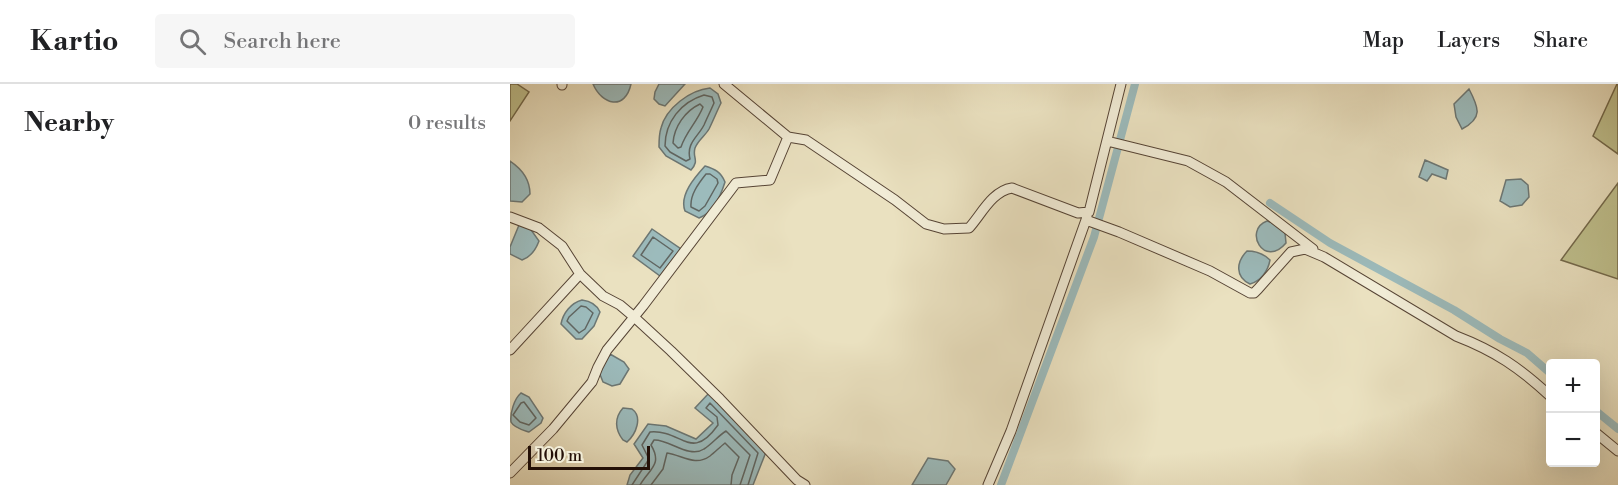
<!DOCTYPE html>
<meta charset="utf-8">
<style>
:root{--surface:#fff;--page:#f6f6f6;--text:#202124;--muted:#757577;--line:#e0e0e0}
body{margin:0;font-family:"Libre Bodoni",serif;background:var(--page);color:var(--text)}
.controls{position:absolute;right:18px;bottom:18px;display:grid;overflow:hidden;border-radius:6px;box-shadow:0 6px 24px #0002}
.controls button{width:54px;height:54px;display:grid;place-items:center;padding:0;border:0;border-bottom:2px solid var(--line);background:var(--surface);color:var(--text);font:30px sans-serif}
.scale{position:absolute;left:18px;bottom:15px;width:122px;box-sizing:border-box;padding-left:6px;border:3px solid #241007;border-top:0;font-size:16px;line-height:21px;white-space:nowrap;color:#241007;-webkit-text-stroke:4px #f1ecd6;paint-order:stroke}
.list{margin:0;padding:0;list-style:none}
h2{display:flex;justify-content:space-between;align-items:center;height:78px;margin:0;padding:0 24px;font-size:26px}
h2 small{font-size:20px;font-weight:400;color:var(--muted)}
.icon{flex:none;width:33px;height:33px;fill:none;stroke:currentColor;stroke-width:2;stroke-linecap:round;stroke-linejoin:round}
.map{position:relative;flex:none;width:1108px;height:401px;overflow:hidden}
header{display:flex;align-items:center;gap:36px;box-sizing:border-box;height:84px;padding:0 30px;background:var(--surface);border-bottom:2px solid var(--line)}
header strong{font-size:28px}
nav{display:flex;gap:33px;margin-inline-start:auto;font-size:21px}
.search{width:420px;height:54px;background:var(--page);display:flex;align-items:center;gap:15px;box-sizing:border-box;padding:0 21px;border-radius:6px;color:var(--muted);font-size:22px}
main{display:flex}
aside{flex:1;background:var(--surface)}
.map>svg:first-child{display:block}
</style>
<header>
<strong>Kartio</strong>
<div class="search"><svg class="icon" aria-label="search" viewBox="0 0 24 24"><circle cx="10" cy="10" r="6"/><path d="M15 15l6 6"/></svg>Search here</div>
<nav><a>Map</a><a>Layers</a><a>Share</a></nav>
</header>
<main>
<aside>
<h2>Nearby<small>0 results</small></h2>
<ul class="list">
</ul>
</aside>
<div class="map">
<svg width="1108" height="401" viewBox="0 0 1108 401">
<rect width="100%" height="100%" fill="#eae1c0"/>
<filter id="stains"><feTurbulence type="fractalNoise" baseFrequency=".00333" numOctaves="4"/><feColorMatrix values="0 0 0 0 .2 0 0 0 0 .09 0 0 0 0 .02 0 0 0 .5 -.17"/></filter>
<radialGradient id="worn" r=".72"><stop offset=".6" stop-color="#630" stop-opacity="0"/><stop offset="1" stop-color="#630" stop-opacity=".3"/></radialGradient>
<path fill="#bfc08d" stroke="#72684a" stroke-width="1.5" d="M0,0H7L19,8L0,37Z
M1107,0H1108V70L1083,52Z
M1108,99V195L1051,176Z"/>
<path fill="#9cbbbc" stroke="#6c7774" stroke-width="1.5" d="M83,0H121C115,27 92,21 83,0Z
M149,0H175L155,22L149,20L144,15L145,8Z
M200,4L208,10L211,19C207,27 203,37 199,45C195,52 188,56 185,64C182,74 190,76 181,86L156,72L149,63C149,57 149,50 151,44C156,24 180,6 200,4Z
M959,5C969,24 973,34 952,45L946,33L944,20Z
M915,76L938,86L936,95L922,90L917,97L909,93Z
M0,77C12,85 20,95 20,110L12,118L0,117Z
M195,82C205,85 211,88 215,98C211,111 203,129 189,134L175,127C169,111 185,93 195,82Z
M1011,95L1018,101L1019,113L1012,121L1000,123L990,117L996,96Z
M757,137L763,139L775,149L776,159C754,185 733,146 757,137Z
M9,141L19,143L29,157C26,165 21,173 12,176L0,170V163Z
M142,145L171,165L150,192L123,172Z
M737,167C745,167 754,170 760,176C758,187 751,197 740,200C725,193 726,178 737,167Z
M72,216C80,217 87,221 90,228L84,242L72,255H66L51,240C53,229 61,219 72,216Z
M100,270L114,278L119,285L110,300L102,302L93,298L89,288Z
M11,309L19,313L33,334L31,339L19,348C13,346 4,344 1,338C0,329 4,315 11,309Z
M199,309L256,368L243,401H117L120,391L133,374L124,360L138,340L156,342L186,355L203,339L185,324Z
M113,324L122,325C133,333 126,350 117,358L113,356C105,346 104,334 113,324Z
M418,374L438,377L445,385L436,401H402Z"/>
<g fill="none" stroke-linecap="round" stroke-linejoin="round">
<path stroke="#606662" stroke-width="1.5" d="M194,11L202,13L204,19C201,26 197,34 194,41C188,53 176,59 180,75L176,77L160,68L155,62C155,38 171,18 194,11Z
M190,20L193,23C187,38 176,48 171,63L168,64L163,59C164,43 175,27 190,20Z
M196,90H200L207,95L208,99L195,122L189,127L181,123C180,111 188,100 196,90Z
M143,153L163,167L150,184L131,171Z
M71,222L76,223L83,229L75,245L69,249L57,237L59,233Z
M14,318L26,334L19,341L10,338L3,331L11,319Z
M122,401L139,375L132,361L140,348C172,345 181,379 208,341L207,333L196,324L200,319L248,369L238,401
M130,401C139,385 153,381 141,361L144,356C159,355 179,375 194,365C202,360 208,352 216,347L240,371L230,401
M141,401L153,385L157,369C172,371 185,383 200,372C205,368 210,363 215,359L229,373L222,391L221,401"/>
<path stroke="#9cbbbc" stroke-width="8" d="M760,119L820,159L944,226L990,255L1017,269L1040,289
M1086,327L1108,345
M491,401L584,153L625,0"/>
<defs>
<path id="minor" d="M52,0V1
M214,0L278,53L296,56L385,116L416,140L434,145L459,144C471,131 482,107 502,104L568,129L579,128L611,0
M597,57L678,77L716,98L803,165
M0,133L29,144L52,162L70,190L93,212L110,221L123,232L161,267L210,315L287,396L295,401
M576,136L609,148L700,187L740,209H744L748,205L781,168L795,165L814,173L946,252C985,267 1010,284 1040,312
M0,266L70,190
M1086,349L1108,367
M0,389L43,345L82,298L88,283L97,266L133,222L226,99L260,96L278,53
M478,401L501,347L577,133"/>
</defs>
<use href="#minor" stroke="#564435" stroke-width="11"/>
<use href="#minor" stroke="#f1ecd6" stroke-width="9"/>
</g>
<rect width="100%" height="100%" filter="url(#stains)"/>
<rect width="100%" height="100%" fill="url(#worn)"/>
</svg>
<div class="controls">
<button>+</button>
<button>−</button>
</div>
<div class="scale">100 m</div>
</div>
</main>
